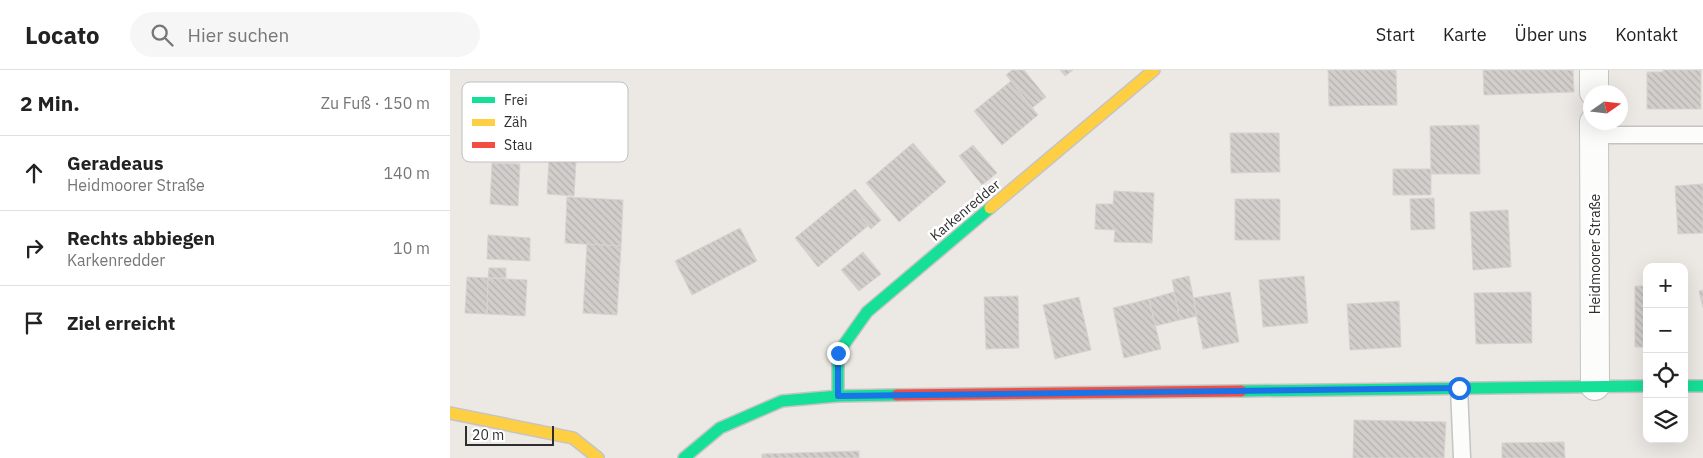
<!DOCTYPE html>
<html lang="de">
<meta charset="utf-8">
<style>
:root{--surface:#fff;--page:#f6f6f6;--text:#222;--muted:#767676;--line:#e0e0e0}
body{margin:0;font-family:"IBM Plex Sans",sans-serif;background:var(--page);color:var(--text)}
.controls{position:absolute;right:15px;bottom:15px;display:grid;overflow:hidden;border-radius:10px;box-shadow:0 5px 20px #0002}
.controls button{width:45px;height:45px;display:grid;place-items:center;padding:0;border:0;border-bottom:1px solid var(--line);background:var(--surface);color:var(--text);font:25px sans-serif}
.compass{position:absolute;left:1133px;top:15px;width:45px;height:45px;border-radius:50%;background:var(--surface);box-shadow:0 5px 20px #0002;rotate:76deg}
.scale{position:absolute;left:15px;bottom:12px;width:89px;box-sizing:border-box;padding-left:5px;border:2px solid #2e2e2e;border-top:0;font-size:14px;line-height:18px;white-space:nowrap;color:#2e2e2e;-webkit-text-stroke:4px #fff;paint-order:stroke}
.stop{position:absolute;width:15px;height:15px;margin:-11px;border:4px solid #1a73e8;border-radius:50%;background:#fff}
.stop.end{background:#1a73e8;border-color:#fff;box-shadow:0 1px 5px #0008}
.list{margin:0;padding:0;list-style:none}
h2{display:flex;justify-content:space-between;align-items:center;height:65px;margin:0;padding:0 20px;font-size:21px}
h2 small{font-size:16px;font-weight:400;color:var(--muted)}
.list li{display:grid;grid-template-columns:32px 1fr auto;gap:15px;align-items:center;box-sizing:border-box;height:75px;padding:0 20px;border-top:1px solid var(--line)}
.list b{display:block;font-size:19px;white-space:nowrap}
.list p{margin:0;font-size:16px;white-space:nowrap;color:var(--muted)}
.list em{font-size:16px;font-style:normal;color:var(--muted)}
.icon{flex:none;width:28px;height:28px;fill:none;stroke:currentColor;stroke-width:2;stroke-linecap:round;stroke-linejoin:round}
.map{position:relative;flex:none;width:1253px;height:388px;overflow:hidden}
header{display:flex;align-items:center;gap:30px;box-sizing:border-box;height:70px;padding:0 25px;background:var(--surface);border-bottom:1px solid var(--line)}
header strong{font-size:24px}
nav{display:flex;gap:28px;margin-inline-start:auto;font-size:18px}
.search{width:350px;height:45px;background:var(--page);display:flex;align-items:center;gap:12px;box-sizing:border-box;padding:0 18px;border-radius:28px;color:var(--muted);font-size:19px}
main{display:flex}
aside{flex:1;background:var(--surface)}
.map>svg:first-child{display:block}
</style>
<header>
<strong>Locato</strong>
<div class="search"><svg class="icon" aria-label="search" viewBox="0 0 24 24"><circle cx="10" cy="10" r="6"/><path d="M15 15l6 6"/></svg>Hier suchen</div>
<nav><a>Start</a><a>Karte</a><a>Über uns</a><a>Kontakt</a></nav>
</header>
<main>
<aside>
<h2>2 Min.<small>Zu Fuß · 150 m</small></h2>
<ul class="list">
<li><svg class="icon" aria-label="ahead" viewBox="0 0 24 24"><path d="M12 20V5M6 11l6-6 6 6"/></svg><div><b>Geradeaus</b><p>Heidmoorer Straße</p></div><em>140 m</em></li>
<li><svg class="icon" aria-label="right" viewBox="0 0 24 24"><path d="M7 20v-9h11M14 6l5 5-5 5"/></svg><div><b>Rechts abbiegen</b><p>Karkenredder</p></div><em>10 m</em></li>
<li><svg class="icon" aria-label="arrive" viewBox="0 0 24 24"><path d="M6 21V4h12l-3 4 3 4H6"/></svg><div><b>Ziel erreicht</b></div></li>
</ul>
</aside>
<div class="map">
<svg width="1253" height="388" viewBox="0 0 1253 388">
<defs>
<pattern id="building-back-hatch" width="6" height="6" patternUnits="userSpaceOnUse" patternTransform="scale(1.25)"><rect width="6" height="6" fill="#d1cecb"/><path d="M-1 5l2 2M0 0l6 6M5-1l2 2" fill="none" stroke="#b4b1af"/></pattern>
</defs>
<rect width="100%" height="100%" fill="#ece8e4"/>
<path fill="url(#building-back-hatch)" stroke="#d7d4d0" d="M562,0H574L596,27L582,38L556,5Z
M610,0H623L615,6Z
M878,0H946L947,35L879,36Z
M1033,0H1123L1124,22L1034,25Z
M1213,0H1251V39H1197V2H1213Z
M561,11L588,45L552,75L524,41Z
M1029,55L1030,104H981L980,56Z
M780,63H829L830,102L781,103Z
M463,73L496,112L449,152L416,113Z
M523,75L547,103L532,115L509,86Z
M99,89L126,91L124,126L97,124Z
M42,93L70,94L68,136L40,134Z
M943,99H981V125H943Z
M1253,114V163L1228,164L1225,116Z
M405,119L431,150L421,159L395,127Z
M664,121L704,123L702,173L664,172L665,160L645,159L646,134H663Z
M117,127L173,130L171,176L115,173Z
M395,127L418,156L368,197L345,168Z
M984,128L985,159L961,160L960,129Z
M785,129H830V170H785Z
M1058,140L1061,197L1023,200L1020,142Z
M290,158L307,191L242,225L225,191Z
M38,165L80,168V191L37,189Z
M137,174L171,176L167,245L133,243Z
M413,182L431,204L409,221L391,200Z
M39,198H56V208H38Z
M739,206L747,246L730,250L722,210Z
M854,206L858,253L813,257L809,210Z
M17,207L38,208L37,244L15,243Z
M38,208L77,210L75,246L37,244Z
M1185,216H1197V277H1185Z
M1253,220V238L1249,221Z
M724,222L730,250L705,256L699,229Z
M780,222L789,272L753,279L743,228Z
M1081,222L1082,273L1026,274L1024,223Z
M568,226L569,278L536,279L534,227Z
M629,227L641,280L605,289L593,235Z
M699,229L711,279L674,288L663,238Z
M949,231L951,277L900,280L897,234Z
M904,350L996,352L994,388H903Z
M1114,372L1115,388H1052V373Z
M409,381V388H312V384Z"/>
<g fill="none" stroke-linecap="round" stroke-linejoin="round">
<defs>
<path id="lane" d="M1144,65H1253
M1009,318L1012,388"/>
<path id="street" d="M1144,0V22
M1144,52L1145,316"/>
<path id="fast" d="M1234,316H1253
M791,321L1197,316
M388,326V283L417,242L540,138
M234,388L270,358L332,331L388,326L447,325"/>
<path id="slow" d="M540,138L704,0
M0,343L123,368L148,388"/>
<path id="jam" d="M447,325L791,321"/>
</defs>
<use href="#lane" stroke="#c5c4c5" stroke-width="19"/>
<use href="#street" stroke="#c5c4c5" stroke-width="30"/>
<use href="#fast" stroke="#c5c4c5" stroke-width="14"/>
<use href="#slow" stroke="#c5c4c5" stroke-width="14"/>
<use href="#jam" stroke="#c5c4c5" stroke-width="14"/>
<use href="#lane" stroke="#fcfcfb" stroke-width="16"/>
<use href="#street" stroke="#fcfcfb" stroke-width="28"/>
<use href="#fast" stroke="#16e098" stroke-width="11"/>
<use href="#slow" stroke="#ffcf43" stroke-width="11"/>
<use href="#jam" stroke="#f24e42" stroke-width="11"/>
</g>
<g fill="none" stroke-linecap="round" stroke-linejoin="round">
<path stroke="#1a73e8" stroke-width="6" d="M388,283V326L1009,318"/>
</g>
<g text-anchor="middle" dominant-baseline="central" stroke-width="5" stroke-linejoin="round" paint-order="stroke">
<g font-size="14" fill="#2e2e2e" stroke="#fff">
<text transform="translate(515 140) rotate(-40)">Karkenredder</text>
<text transform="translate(1145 184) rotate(-90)">Heidmoorer Straße</text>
</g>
</g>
<rect x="12" y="12" width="166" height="80" rx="8" fill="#fff" stroke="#c0c0c0" stroke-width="1"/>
<rect x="22" y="27" width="23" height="6" fill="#16e098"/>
<rect x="22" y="49" width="23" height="7" fill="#ffcf43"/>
<rect x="22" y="72" width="23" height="6" fill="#f24e42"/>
<g font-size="14" fill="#2e2e2e">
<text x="54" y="35">Frei</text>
<text x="54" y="57">Zäh</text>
<text x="54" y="80">Stau</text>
</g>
</svg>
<div class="controls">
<button>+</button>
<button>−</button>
<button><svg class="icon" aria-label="locate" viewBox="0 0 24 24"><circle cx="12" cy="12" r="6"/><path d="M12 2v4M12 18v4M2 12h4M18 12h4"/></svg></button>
<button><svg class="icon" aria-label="layers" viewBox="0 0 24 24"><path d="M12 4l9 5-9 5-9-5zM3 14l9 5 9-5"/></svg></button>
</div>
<svg class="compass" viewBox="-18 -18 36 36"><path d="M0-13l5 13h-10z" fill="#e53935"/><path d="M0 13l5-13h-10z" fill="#767676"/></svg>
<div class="scale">20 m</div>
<div class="stop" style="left:1009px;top:318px"></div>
<div class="stop end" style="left:388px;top:283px"></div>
</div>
</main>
